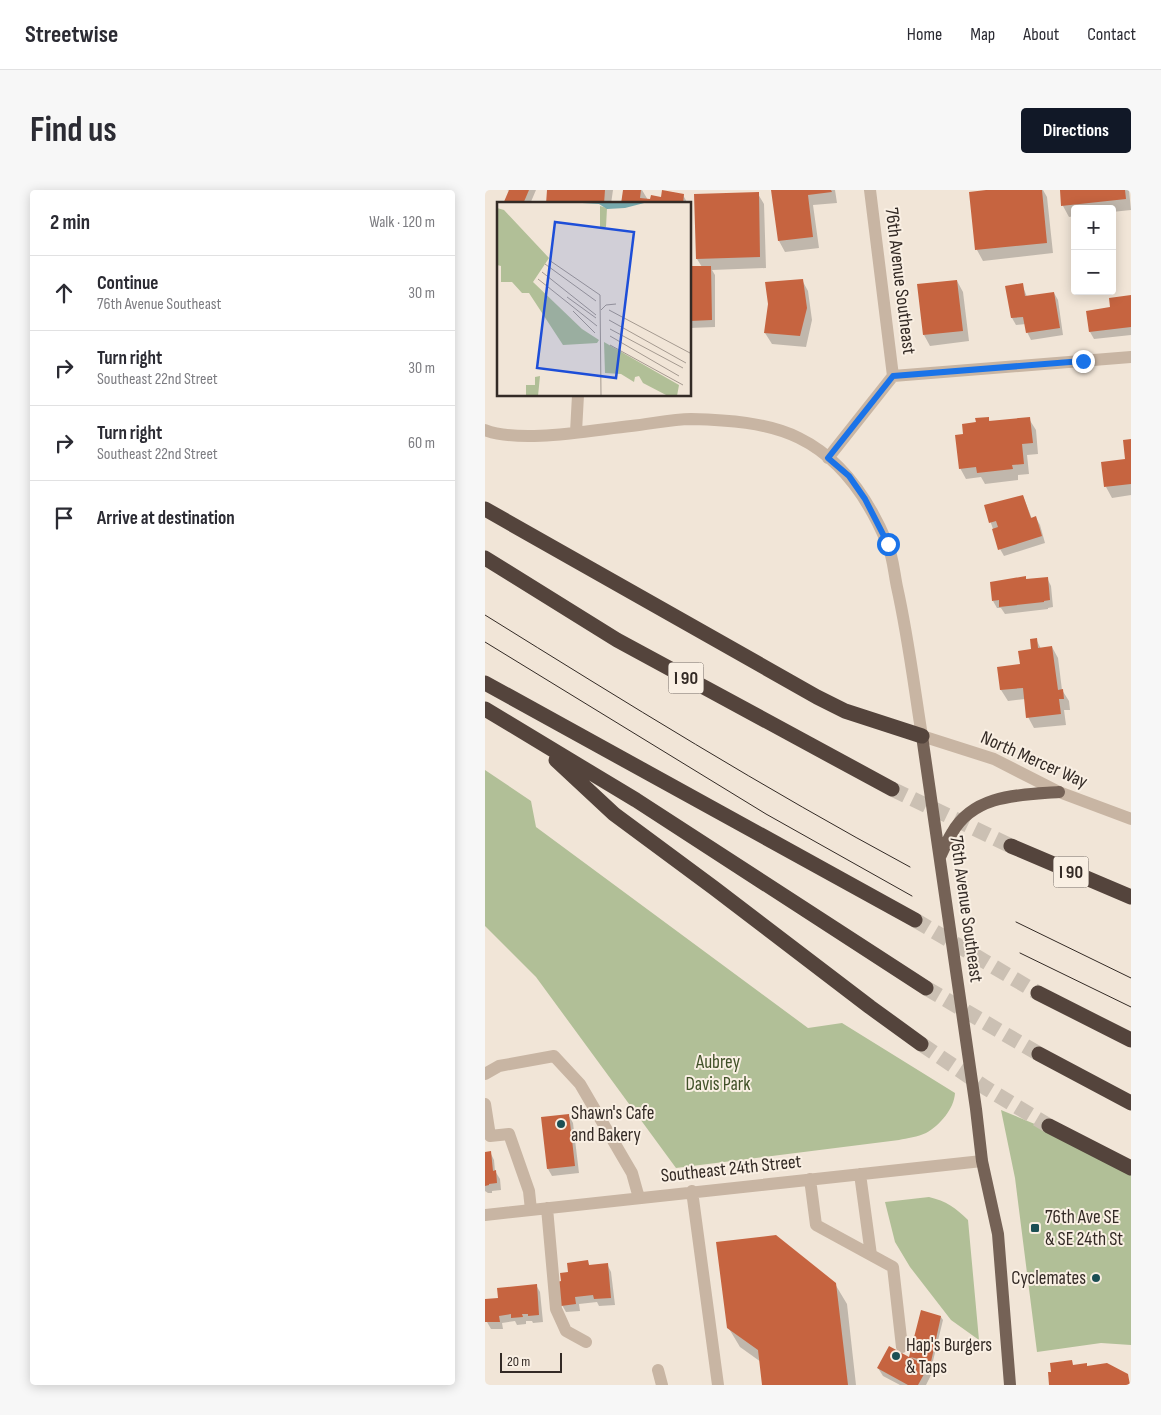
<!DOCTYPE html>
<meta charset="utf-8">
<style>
:root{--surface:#fff;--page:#f7f7f7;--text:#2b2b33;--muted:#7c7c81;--line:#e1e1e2;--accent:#111827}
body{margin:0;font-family:"Sofia Sans Condensed",sans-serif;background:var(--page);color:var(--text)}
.controls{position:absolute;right:15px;top:15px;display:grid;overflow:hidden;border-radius:5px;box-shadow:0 2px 12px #0003}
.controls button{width:45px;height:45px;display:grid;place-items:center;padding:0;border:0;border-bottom:1px solid var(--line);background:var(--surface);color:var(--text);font:25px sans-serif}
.scale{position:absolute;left:15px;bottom:12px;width:62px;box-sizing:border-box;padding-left:5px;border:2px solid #332a25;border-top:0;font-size:14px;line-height:18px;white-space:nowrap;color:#332a25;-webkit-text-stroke:4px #f9efe3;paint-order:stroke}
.stop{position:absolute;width:15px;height:15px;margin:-11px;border:4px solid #1a73e8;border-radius:50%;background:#fff}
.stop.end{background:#1a73e8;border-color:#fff;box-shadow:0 1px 5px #0008}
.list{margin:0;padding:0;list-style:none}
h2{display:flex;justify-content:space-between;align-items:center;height:65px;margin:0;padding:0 20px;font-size:21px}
h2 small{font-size:16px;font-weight:400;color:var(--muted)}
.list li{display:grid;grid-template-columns:32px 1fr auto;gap:15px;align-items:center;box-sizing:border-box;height:75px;padding:0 20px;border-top:1px solid var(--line)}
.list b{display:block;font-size:19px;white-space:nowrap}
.list p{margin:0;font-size:16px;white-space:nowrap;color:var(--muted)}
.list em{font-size:16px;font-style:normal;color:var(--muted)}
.icon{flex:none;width:28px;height:28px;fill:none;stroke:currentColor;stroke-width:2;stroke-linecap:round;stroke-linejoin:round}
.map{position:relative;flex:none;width:646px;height:1195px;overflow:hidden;border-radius:5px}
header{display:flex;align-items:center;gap:30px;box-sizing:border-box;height:70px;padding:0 25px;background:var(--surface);border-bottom:1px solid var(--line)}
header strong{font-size:24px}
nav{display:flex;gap:28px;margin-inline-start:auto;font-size:18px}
.intro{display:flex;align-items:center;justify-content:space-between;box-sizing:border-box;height:120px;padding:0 30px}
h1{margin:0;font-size:35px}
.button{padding:12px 22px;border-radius:5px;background:var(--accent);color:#fff;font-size:18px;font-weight:700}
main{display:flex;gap:30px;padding:0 30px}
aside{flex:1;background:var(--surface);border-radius:5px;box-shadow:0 2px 12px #0003}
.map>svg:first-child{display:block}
</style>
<header>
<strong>Streetwise</strong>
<nav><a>Home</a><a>Map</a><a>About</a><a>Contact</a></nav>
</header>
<div class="intro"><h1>Find us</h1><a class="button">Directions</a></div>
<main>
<aside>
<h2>2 min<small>Walk · 120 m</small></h2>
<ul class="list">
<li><svg class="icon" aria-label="ahead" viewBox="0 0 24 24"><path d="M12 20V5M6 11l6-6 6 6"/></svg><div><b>Continue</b><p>76th Avenue Southeast</p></div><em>30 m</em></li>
<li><svg class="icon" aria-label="right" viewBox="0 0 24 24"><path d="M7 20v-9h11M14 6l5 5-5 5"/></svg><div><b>Turn right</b><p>Southeast 22nd Street</p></div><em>30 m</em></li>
<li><svg class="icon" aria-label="right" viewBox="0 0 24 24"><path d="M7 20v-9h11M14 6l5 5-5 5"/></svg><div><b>Turn right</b><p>Southeast 22nd Street</p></div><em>60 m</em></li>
<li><svg class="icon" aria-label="arrive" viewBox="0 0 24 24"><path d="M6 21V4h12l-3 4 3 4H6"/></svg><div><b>Arrive at destination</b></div></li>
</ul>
</aside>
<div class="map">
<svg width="646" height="1195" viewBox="0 0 646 1195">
<rect width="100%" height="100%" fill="#f1e5d7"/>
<path fill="#b1bf97" d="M0,580L46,611L51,637L323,838L357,833L470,903C469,919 455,935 441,943C433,947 422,948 414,950L191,978L51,787L0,736Z
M516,920L646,974V1155L616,1153L552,1162L530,988Z
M444,1007C461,1011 471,1018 483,1030L494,1150L466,1130L425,1077L410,1052L400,1012Z"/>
<path fill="#0003" d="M22,0H51L45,14H19L25,1Z
M64,0H128L126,14H62Z
M139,0H157L163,10L198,5L203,14H136Z
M288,0H350L352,13L328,15L334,58L300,62L294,51Z
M513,0H558L562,7L568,63L498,71L492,60L486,3Z
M576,0H644L646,20L627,22V19H590V26L584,27L578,16Z
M273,4L279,14L281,78L227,80L230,85V137L205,138V77H217L212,69L210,5Z
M317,90L323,101L327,130L321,157L287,154L280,143Z
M472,91L478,102L484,151L445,156L439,145Z
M537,94L542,107L569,103L573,110L578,145L546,150L542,142L541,134L531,135L527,128L522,97Z
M646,106V145L609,149L605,142L602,122L626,118Z
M503,228L505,232L544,229L551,240L553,264L542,265L544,284L533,285V290L500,294L496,287L481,289L475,278L479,245L492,233Z
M646,250V305L627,308L621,297L641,270Z
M538,306L547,329L551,328L555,335L560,353L519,366L515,359L500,316Z
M562,388L566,396L568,417L563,418V419L520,424L516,418H512L508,411L541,390Z
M551,449L556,459L567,457L573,468L577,500L584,511L585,520H579L581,535L549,538L543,527L540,509L523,511L516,500L514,478L536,475L548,460Z
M84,926L88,933L94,983L67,986L63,979L57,929Z
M5,962L9,970L10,981L15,989L16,1000L7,1001V1003H3L0,1001V963Z
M102,1072L105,1076L122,1074L126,1082L130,1115L114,1116L112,1112L94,1114L95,1121L81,1122L77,1115V1092L84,1083Z
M350,1094L362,1114L371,1195H278L276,1172L255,1157L243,1137Z
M51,1095L55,1102L58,1132L48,1133L47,1131H41V1134L32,1135L30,1131L17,1133L18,1139H6L2,1132L0,1110L14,1109Z
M436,1122L456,1127L458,1130L447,1175L431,1171L442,1178L446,1185L441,1195H415L398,1186L393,1178L425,1169Z"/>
<path fill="#c66440" d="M24,0H44L38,14H18Z
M62,0H120L119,14H61Z
M138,0H156L155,8L165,9L166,5L176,7L177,0L199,4L198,14H136Z
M286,0H346L347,2L323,5L328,47L293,51Z
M501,0H557L562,53L490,60L484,2Z
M575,0H640L641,9L576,16Z
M274,2L275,67L211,69L209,4Z
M205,76H226L227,130L205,131Z
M318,89L322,118L315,146L279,143L283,114L280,92Z
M472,90L478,141L438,145L432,94Z
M538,93L540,106L569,102L575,138L541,143L538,127L526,128L520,96Z
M646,105V137L604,142L601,121L625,117L624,108Z
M504,227V231L545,227L548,253L537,254L539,274L527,275L528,279L492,283L491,277L474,279L470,245L478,244L477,234L491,232L490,228Z
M646,249V294L619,297L616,272L640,269L638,250Z
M538,305L546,328L551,326L557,346L513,360L507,339L513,337L511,331L504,333L499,315Z
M541,386V389L563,387L565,410L559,411V412L514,417V410L507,411L505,392Z
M552,448L553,458L567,456L573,500L578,499L579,509H574L576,524L541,528L538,498L515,500L512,477L535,474L533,461L546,459L545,449Z
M84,924L90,976L62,979L56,927Z
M6,961L8,981L11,980L12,993L4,994V995L0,996V962Z
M291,1045L351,1093L363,1195H277L273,1160L242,1138L231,1052Z
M103,1070L104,1075L123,1073L126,1108L109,1109L108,1105L90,1107L91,1114L76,1116L72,1092L76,1091L75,1083L83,1082L82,1073Z
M52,1094L54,1125L43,1126V1124H37L38,1127L26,1128V1124L14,1126L15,1132H0V1109L13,1108L12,1098Z
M436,1120L456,1126L446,1172L425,1167L443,1177L433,1195H423L392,1178L404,1156L424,1167Z
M587,1170L588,1175L602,1173V1176L622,1173L643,1184L645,1195H564L563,1182H566L565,1173Z"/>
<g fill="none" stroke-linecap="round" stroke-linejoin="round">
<path stroke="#cbc0b3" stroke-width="15" stroke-dasharray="15 8" stroke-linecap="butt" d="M407,599L526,656
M430,730L553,803
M441,798L554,864
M436,854L501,898L564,936"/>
<path stroke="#c8b5a3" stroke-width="12" d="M385,0L408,186
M0,240C36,254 107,240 146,236C166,234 187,229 206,229C241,230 282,232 314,248C357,269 384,310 402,353C408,366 409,383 412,397C423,446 429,496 437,546L509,569L574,602L646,629
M91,242L93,205
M343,268L408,186L646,167
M0,884L14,876L69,866L95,894L147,983L154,1008
M0,914L5,946L24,944L44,1001L46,1020
M375,984L386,1065
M325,989L331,1035L408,1077L417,1157
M207,1001L233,1195
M62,1018L71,1119L81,1141L101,1152
M0,1025L497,971
M173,1180L177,1195"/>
<path stroke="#756256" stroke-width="12" d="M437,546L491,919L497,971L513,1044L525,1195
M455,667C459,659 462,651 467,643C489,604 535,605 574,602"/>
<path stroke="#54443c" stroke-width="15" d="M0,319L332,507L360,521L437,546
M0,368L132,450L407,599
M0,493L430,730
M0,519L151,610L441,798
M71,570L129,624L229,698L385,817L436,854
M526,656L646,707
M553,803L646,850
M554,864L646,913
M564,936L646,978"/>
<path stroke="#332a25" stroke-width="1" d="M0,425C140,512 280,599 425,677
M0,452L281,624L427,706
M531,732L646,788
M535,763L646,817"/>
</g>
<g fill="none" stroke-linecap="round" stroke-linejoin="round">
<path stroke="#1a73e8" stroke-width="6" d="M403,354L380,309L364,286L343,268L408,186L598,171"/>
</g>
<g fill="#1b4f54" stroke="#f9efe3" stroke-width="2">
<circle cx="76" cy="934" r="5"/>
<rect x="545" y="1033" width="10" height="10" rx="2.5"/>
<circle cx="611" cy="1088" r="5"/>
<circle cx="411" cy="1166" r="5"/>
</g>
<g text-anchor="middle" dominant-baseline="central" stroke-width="4" stroke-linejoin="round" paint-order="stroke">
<g fill="#f9efe3" stroke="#6e655e" stroke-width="1">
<rect x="183.5" y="472.5" width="35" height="31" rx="4"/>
<rect x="568.5" y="666.5" width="35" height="31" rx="4"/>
</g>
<g font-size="18" font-weight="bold" fill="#332a25">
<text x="201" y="488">I 90</text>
<text x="586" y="682">I 90</text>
</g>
<g font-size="19" fill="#332a25" stroke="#f9efe3">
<text transform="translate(415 91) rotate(83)">76th Avenue Southeast</text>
<text transform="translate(549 570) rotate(24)">North Mercer Way</text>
<text transform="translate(481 719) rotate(82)">76th Avenue Southeast</text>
<text transform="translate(246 979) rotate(-6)">Southeast 24th Street</text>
</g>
<g font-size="19" fill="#415129" stroke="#f9efe3">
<text x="233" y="872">Aubrey<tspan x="233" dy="22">Davis Park</tspan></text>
</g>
<g font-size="19" fill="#332a25" stroke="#f9efe3" text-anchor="start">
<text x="86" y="923">Shawn's Cafe<tspan x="86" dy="22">and Bakery</tspan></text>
<text x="560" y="1027">76th Ave SE<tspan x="560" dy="22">&amp; SE 24th St</tspan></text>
<text x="601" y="1088" text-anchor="end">Cyclemates</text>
<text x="421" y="1155">Hap's Burgers<tspan x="421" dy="22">&amp; Taps</tspan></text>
</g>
</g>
<g transform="translate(12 12)">
<rect width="194" height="194" fill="#f1e5d7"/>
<path d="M103,4L110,6L109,25H103ZM0,6L7,8L52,56L36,80L85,127L102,138L100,141L66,143L32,91H25L15,80H4V64L0,63ZM107,140L182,183L180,194H171L146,181L142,174L138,175L137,180L124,172L108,171ZM43,174L41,194H29V183H38V175Z" fill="#b1bf97"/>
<path d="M68,0H151L128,6L110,7L102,2Z" fill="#76a9ad"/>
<path fill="none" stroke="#a59a90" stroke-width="1" d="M52,58L103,93M48,62L99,99M45,70L99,113M41,77L100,124M103,93L104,194M70,95L99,116M104,108L109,103L119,102M112,108L193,151M76,109L98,131M112,118L189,161M113,127L186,166M113,134L182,174M113,143L186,183"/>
<path fill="#1d4ed8" fill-opacity="0.15" stroke="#1d4ed8" stroke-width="2.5" d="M58,20L137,30L119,176L40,166Z"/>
<rect width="194" height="194" fill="none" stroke="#332a25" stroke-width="2.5"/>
</g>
</svg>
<div class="controls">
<button>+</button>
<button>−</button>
</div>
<div class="scale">20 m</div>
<div class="stop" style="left:403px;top:354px"></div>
<div class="stop end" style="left:598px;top:171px"></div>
</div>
</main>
